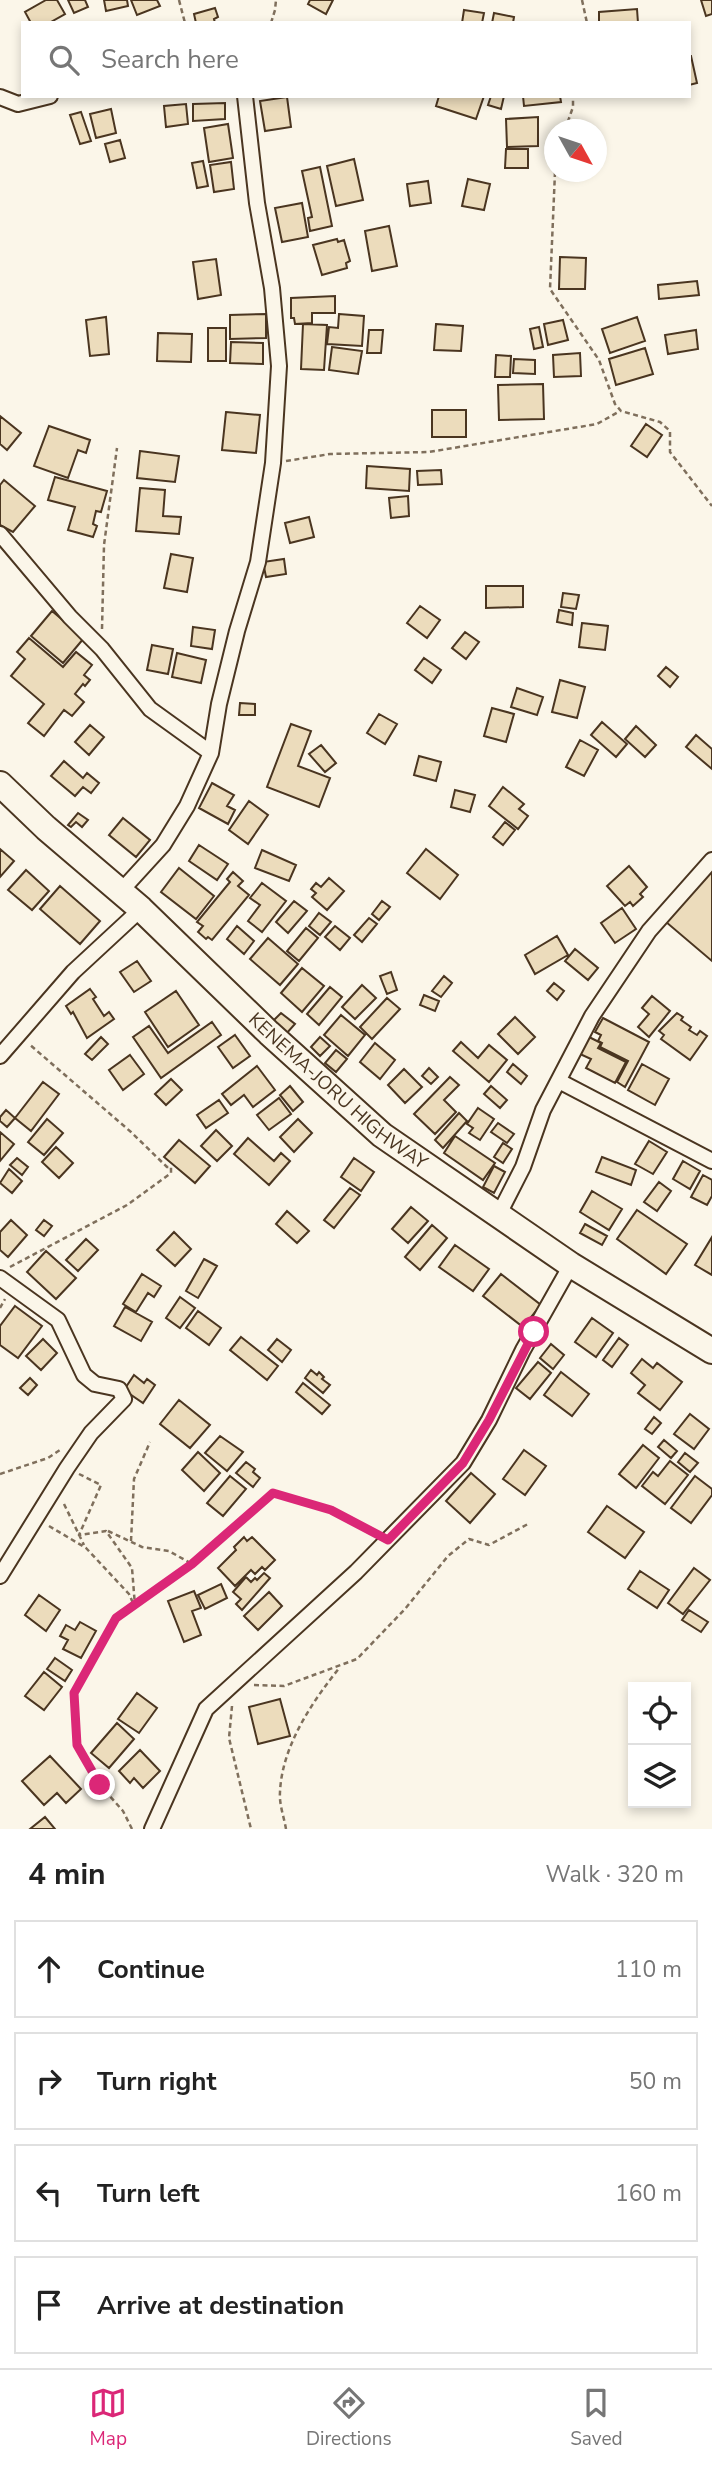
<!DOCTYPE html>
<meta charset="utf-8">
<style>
:root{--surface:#fff;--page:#f2f2f2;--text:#222;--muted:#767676;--line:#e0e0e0;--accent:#db2777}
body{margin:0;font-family:"Nunito Sans",sans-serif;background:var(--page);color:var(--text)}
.controls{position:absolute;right:21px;bottom:21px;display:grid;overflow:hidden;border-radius:0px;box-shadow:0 4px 10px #0003}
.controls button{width:63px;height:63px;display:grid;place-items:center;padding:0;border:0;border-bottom:2px solid var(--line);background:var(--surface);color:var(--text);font:35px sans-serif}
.compass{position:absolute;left:544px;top:119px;width:63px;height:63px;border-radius:50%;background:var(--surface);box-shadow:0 4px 10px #0003;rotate:130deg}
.stop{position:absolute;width:21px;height:21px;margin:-16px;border:5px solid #db2777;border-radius:50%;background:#fff}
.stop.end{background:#db2777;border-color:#fff;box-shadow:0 2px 7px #0008}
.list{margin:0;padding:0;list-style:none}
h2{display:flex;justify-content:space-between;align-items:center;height:91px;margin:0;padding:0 28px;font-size:30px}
h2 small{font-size:23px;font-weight:400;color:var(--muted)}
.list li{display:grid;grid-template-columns:46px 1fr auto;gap:21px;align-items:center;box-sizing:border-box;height:98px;margin:0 14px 14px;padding:0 14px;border:2px solid var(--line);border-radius:0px}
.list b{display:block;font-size:26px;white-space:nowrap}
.list em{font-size:23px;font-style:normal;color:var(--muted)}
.icon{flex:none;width:38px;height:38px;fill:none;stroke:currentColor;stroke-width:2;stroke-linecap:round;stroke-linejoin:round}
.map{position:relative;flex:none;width:712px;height:1829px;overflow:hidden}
.search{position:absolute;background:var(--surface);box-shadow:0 4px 10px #0003;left:21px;right:21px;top:21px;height:77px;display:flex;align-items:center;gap:18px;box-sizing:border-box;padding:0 24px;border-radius:0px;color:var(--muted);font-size:26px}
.sheet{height:539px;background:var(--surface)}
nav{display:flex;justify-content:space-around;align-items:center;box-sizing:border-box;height:98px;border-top:2px solid var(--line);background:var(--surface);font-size:19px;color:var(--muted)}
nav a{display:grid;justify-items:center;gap:4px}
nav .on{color:var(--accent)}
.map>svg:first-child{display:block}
</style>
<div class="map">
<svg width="712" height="1829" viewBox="0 0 712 1829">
<rect width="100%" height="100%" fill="#fbf6e9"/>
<path fill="#ecdcbc" stroke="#4a3520" stroke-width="2" d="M46,0H57L65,14L49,23H31L25,12Z
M68,0H85L88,7L74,13Z
M104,0H127L128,6L106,11Z
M131,0H157L160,6L137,15Z
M310,0H333L326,14L308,4Z
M701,0H712V14L706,16Z
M215,8L218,17L214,19L215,23H196L194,14Z
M637,9L638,23H599V12Z
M464,10L484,13L482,23H462Z
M494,13L514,17L513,23H492Z
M689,56H691L697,83L689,85Z
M439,96H484L476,119L436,106Z
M491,96H504L501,109L488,105Z
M523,96H560L561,102L524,106Z
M287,97L291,127L265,131L260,101Z
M225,103V119L193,121V104Z
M186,104L188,124L166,127L164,106Z
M111,109L116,133L96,138L90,114Z
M81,112L91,141L80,144L70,115Z
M538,117V146L507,147L506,119Z
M228,124L233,158L209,162L204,128Z
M120,140L125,158L110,162L105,144Z
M506,149H528V168H505Z
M354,159L363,200L336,206L327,166Z
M203,161L208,186L197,188L192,163Z
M231,162L234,189L214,192L210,165Z
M320,167L332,226L310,231L308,218L312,217L302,171Z
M468,179L490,184L484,210L462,206Z
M428,181L431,203L410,206L407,184Z
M302,203L308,237L282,242L275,208Z
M389,226L397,266L372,271L365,231Z
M337,239L338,242L344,240L350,261L346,263L347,268L322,275L313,245Z
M560,257L586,258L585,289H559Z
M216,259L221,295L198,299L193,262Z
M697,281L699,295L659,299L658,285Z
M335,296V313H312V323L295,324L294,318H291V298Z
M266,314V338L230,339V315Z
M339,314L364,316L362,346L327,344L329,327L338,328Z
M106,317L109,354L90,356L86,320Z
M637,317L645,341L610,353L602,329Z
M563,320L568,340L548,345L544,324Z
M303,324L327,325L324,370L301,369Z
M436,324L463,326L461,351L434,350Z
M539,327L543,347L534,349L530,329Z
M208,328H226V361H208Z
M369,330H383L381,353H367Z
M696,330L698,349L668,354L665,335Z
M158,333L192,334L191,362L157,361Z
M231,342L263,343V364L230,363Z
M332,347L362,351L358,374L329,370Z
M645,348L653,374L616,385L609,359Z
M580,353L581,376L554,377L553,355Z
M496,355L511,356L510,377H495Z
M514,359L535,360V374L513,373Z
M543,384L544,419L499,420L498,385Z
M432,410H466V437H432Z
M226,412L260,415L256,453L222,450Z
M0,416L21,433L7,450L0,444Z
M646,424L662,435L647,457L631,446Z
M49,426L90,440L86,453L78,450L68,478L34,466Z
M140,451L179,456L175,482L137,478Z
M367,466L410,469L409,491L366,488Z
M441,470L442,484L418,485L417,471Z
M55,477L107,491L101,512L96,511L93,524L97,526L93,537L68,530L75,507L48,500Z
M4,480L35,506L13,532L0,525V485Z
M140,488L165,490L163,516L181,517L179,534L136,531Z
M408,496L409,516L391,518L389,498Z
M309,517L314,537L290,543L285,523Z
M171,554L193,558L187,592L164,588Z
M284,559L286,574L266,577L263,562Z
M486,586H523V607L486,608Z
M563,593L579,595L576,609L561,607Z
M420,606L440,620L427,638L407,623Z
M559,610L573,613L572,625L557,622Z
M52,611L84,638L63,663L31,636Z
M582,623L608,626L605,650L579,647Z
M193,627L215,630L212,649L191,646Z
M465,632L479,642L466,659L452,648Z
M29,638L63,667L76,652L92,665L84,675L90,680L85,686L83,684L75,694L84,702L72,716L64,710L44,736L28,723L44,704L11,676L25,659L17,652Z
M152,645L173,649L168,674L147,670Z
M177,653L206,660L201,683L172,677Z
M424,658L441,670L432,683L415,670Z
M666,667L678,677L670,687L658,676Z
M560,680L585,687L577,718L552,712Z
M517,688L543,697L537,715L511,707Z
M240,703L255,704V715H239Z
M492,708L514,714L506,742L484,736Z
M379,714L397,724L385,744L367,733Z
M602,722L627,744L616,757L591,735Z
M291,724L311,731L298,766L330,778L319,807L267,787Z
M90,725L104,737L89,755L75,742Z
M636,726L656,745L645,757L625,739Z
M696,735L712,749V769L686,747Z
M580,740L598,750L584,776L566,767Z
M321,745L336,763L325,772L309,754Z
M419,756L441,762L436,781L414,775Z
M64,761L83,778L87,773L99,783L91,793L83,787L75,796L51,776Z
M212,783L234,795L227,806L235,810L228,824L199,808Z
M503,787L524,804L519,809L528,816L518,829L489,806Z
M455,790L475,795L470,812L451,807Z
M249,801L268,815L248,844L229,830Z
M78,813L88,820L82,827L76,822L71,827L68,825Z
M123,818L150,840L136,857L109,835Z
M505,822L515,830L503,845L493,837Z
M199,845L228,864L217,880L189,861Z
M0,849L14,861L0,877Z
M426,849L458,875L440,899L407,873Z
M262,850L296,865L289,881L255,868Z
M629,866L647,887L640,894L643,897L633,906L630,902L625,906L607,886Z
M179,868L214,896L196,919L161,892Z
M712,869V961L666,922Z
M26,870L49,891L32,910L8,890Z
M233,872L243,881L238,886L249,895L212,940L208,937L206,939L198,932L203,926L197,922L230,882L227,879Z
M329,878L344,891L327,910L312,897L316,893L311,889L316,883L321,887Z
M262,883L286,901L262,932L248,921L260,905L250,898Z
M60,886L100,921L80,944L40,909Z
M294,901L307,911L288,933L276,922Z
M382,901L390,907L379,920L372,914Z
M622,908L636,929L615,943L601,923Z
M319,913L331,922L320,935L309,926Z
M369,918L377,924L362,942L354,935Z
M237,926L254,941L244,954L227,939Z
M335,926L350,938L340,950L325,937Z
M306,928L318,938L299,961L287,951Z
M557,936L568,955L535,974L525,955Z
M268,938L298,964L280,985L250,959Z
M575,949L598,968L588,980L565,961Z
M137,961L151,981L134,992L120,972Z
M302,968L324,986L302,1012L281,993Z
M391,972L397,990L387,994L380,976Z
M444,976L452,983L441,997L432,991Z
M554,983L564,991L557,1000L547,991Z
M362,985L376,998L355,1019L342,1007Z
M330,987L342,997L319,1025L307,1014Z
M90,989L96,997L93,999L104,1016L109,1012L114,1019L87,1038L73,1012L71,1014L66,1006Z
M176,991L199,1025L168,1047L145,1012Z
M424,995L439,1001L435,1011L420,1005Z
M652,996L670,1011L649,1037L638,1027L649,1014L642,1008Z
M387,998L400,1009L372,1039L360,1027Z
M281,1013L295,1024L286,1034L272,1022Z
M677,1013L683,1017L681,1020L691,1027L689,1030L697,1035L700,1031L707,1036L690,1060L661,1039L664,1035L659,1031Z
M341,1015L365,1035L348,1056L324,1035Z
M515,1017L535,1037L518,1054L498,1034Z
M603,1018L649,1042L625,1087L617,1082L628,1061L600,1047L602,1043L598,1041L601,1035L595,1032Z
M212,1022L221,1035L161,1078L133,1037L149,1026L168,1053Z
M235,1035L250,1056L233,1068L218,1047Z
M101,1037L108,1044L92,1060L85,1054Z
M320,1037L330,1046L320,1056L311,1047Z
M589,1037L601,1043L598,1048L626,1062L615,1083L586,1068L591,1059L580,1054Z
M461,1042L478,1058L489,1045L507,1060L489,1082L453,1051Z
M375,1043L395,1060L380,1079L360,1062Z
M336,1050L347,1059L336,1072L325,1063Z
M130,1055L144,1074L123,1090L109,1070Z
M513,1064L527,1076L521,1084L507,1072Z
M642,1064L669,1079L655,1105L628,1090Z
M257,1066L275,1090L253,1107L244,1095L231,1105L222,1094Z
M429,1068L438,1077L431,1084L422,1076Z
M404,1069L422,1087L405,1103L388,1085Z
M450,1077L459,1085L444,1100L456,1112L435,1134L414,1114Z
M171,1079L182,1090L166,1105L155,1094Z
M43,1082L59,1094L31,1131L15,1118Z
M290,1086L303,1102L293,1111L280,1095Z
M491,1086L507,1100L500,1108L484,1094Z
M279,1098L291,1114L269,1130L257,1115Z
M219,1100L228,1113L206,1128L197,1115Z
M478,1108L494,1119L480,1140L469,1133L473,1128L467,1124Z
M6,1110L15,1118L7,1127L0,1121V1117Z
M459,1113L467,1121L443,1148L435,1140Z
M47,1119L63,1133L44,1155L28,1142Z
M298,1119L312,1133L294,1152L280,1137Z
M498,1123L514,1134L507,1143L491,1132Z
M216,1130L232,1146L217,1161L201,1146Z
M0,1132L14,1144L0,1161Z
M455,1136L495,1163L483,1180L444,1153Z
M248,1138L274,1161L281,1153L290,1161L269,1185L234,1154Z
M179,1140L210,1166L195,1183L164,1157Z
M649,1141L667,1152L653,1174L635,1164Z
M503,1143L512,1149L503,1163L494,1157Z
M56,1147L73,1163L59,1178L42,1162Z
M602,1157L636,1170L631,1185L596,1172Z
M17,1158L28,1167L22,1175L10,1165Z
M354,1158L374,1172L361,1191L341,1177Z
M683,1161L700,1171L690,1189L673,1179Z
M494,1166L505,1172L494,1193L483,1187Z
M9,1169L22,1181L12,1193L0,1183Z
M703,1175L712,1180V1196L707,1205L691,1197Z
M659,1182L671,1191L657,1211L644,1202Z
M350,1188L360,1195L334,1228L324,1220Z
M592,1191L622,1209L609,1230L580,1212Z
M411,1207L428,1221L408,1243L392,1229Z
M637,1210L687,1244L666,1274L617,1239Z
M287,1211L309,1231L297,1243L276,1224Z
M11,1220L27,1235L8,1257L0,1250V1232Z
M44,1220L52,1226L44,1236L36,1230Z
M585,1224L607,1236L602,1245L580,1233Z
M432,1225L447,1238L420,1270L405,1257Z
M174,1232L191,1249L175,1266L157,1250Z
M712,1237V1275L695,1265Z
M86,1239L98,1250L78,1271L66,1260Z
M455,1245L489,1269L473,1291L439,1267Z
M46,1251L76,1278L56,1299L27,1272Z
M204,1259L217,1266L198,1298L186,1291Z
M142,1274L161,1286L154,1297L148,1293L136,1312L123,1304Z
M501,1274L541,1305L523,1327L483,1296Z
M180,1297L195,1308L180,1328L166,1318Z
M15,1306L42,1326L18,1358L0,1345V1326Z
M125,1307L152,1322L141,1341L114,1326Z
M198,1311L221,1328L209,1345L186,1328Z
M592,1318L613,1333L596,1357L575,1342Z
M241,1337L278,1366L267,1380L230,1350Z
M619,1338L628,1345L612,1367L603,1360Z
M43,1339L57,1353L41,1370L26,1356Z
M277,1339L291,1350L282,1362L268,1350Z
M551,1344L564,1355L553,1369L540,1358Z
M642,1359L653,1368L657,1363L682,1382L660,1410L638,1393L645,1385L631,1373Z
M538,1362L551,1373L530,1399L516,1388Z
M311,1370L317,1375L319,1372L324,1377L322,1379L330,1385L323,1393L305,1378Z
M561,1372L589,1394L572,1416L544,1395Z
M134,1375L144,1383L147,1379L155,1385L143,1403L124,1390Z
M30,1378L37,1385L28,1395L20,1388Z
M303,1383L330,1405L322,1414L296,1392Z
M179,1400L210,1425L190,1448L160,1424Z
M690,1414L709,1429L694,1449L674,1434Z
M654,1417L661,1423L652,1434L645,1429Z
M220,1436L243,1452L227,1471L205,1453Z
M664,1440L677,1451L671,1458L658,1447Z
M643,1445L659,1458L636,1488L619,1474Z
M524,1450L546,1466L525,1495L503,1479Z
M198,1452L220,1473L204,1491L182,1470Z
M685,1453L698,1463L690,1472L678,1462Z
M670,1461L688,1475L665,1504L642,1486L653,1472L658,1476Z
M246,1462L255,1469L253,1472L260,1478L253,1487L236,1473Z
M471,1473L495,1494L470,1523L446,1501Z
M230,1476L246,1489L223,1516L207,1503Z
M695,1476L712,1489V1495L691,1523L671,1508Z
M607,1506L644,1532L625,1558L588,1532Z
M244,1537L247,1541L252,1537L275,1560L265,1570L262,1567L255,1574L251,1570L235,1586L218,1568L236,1550L234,1547Z
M694,1568L710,1580L683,1614L668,1603Z
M640,1571L669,1590L657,1608L628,1589Z
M264,1573L270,1578L242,1610L236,1604L241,1599L233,1592L246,1577L251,1582L255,1578L257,1580Z
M221,1584L227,1598L205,1609L198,1595Z
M194,1591L201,1608L192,1611L201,1635L184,1642L168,1601Z
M269,1592L282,1606L258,1630L244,1616Z
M39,1595L60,1610L46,1631L25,1615Z
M689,1610L708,1622L701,1632L682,1620Z
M80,1622L96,1631L81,1658L63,1649L68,1640L60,1636L66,1625L75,1630Z
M55,1658L72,1670L65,1681L47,1669Z
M44,1672L62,1687L44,1710L25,1696Z
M137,1693L157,1708L139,1733L118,1719Z
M280,1699L290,1736L258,1744L249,1707Z
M117,1723L134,1739L109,1768L91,1753Z
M140,1750L160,1771L143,1788L134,1778L130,1783L119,1771Z
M50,1756L81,1789L66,1803L57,1793L44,1805L22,1781Z
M45,1817L55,1829H30Z"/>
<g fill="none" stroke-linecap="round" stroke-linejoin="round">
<defs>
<path id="minor" d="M0,97L18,104L50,96
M0,534L70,617L102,649L150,709L211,753
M121,891L163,845L187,806L211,753L219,704L237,631L258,562L273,463L279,366L272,288L257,203L245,96
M0,1056L73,972L141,909
M559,1081L712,1161
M499,1214L523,1167L543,1110L592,1016L649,931L712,860
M0,1278L58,1320L84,1375L95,1384L119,1389L124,1399L91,1433L67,1468L0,1576
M152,1829L206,1709L356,1572L463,1463L489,1420L523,1350L571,1265"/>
<g id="trunk">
<path id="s1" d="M0,784L46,828L141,909L269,1033L382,1135L571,1265L712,1351"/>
</g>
</defs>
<use href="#minor" stroke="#4a3520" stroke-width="18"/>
<use href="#trunk" stroke="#4a3520" stroke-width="28"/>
<path stroke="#7f6f5c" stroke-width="2.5" stroke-dasharray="5 3.5" stroke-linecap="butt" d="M179,0L185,23
M582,0L587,23
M271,23L275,10L276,0
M565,130L573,107V96
M555,172L550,289L599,360L615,404L621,411L660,422L670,431V452L712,506
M286,461L330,454L429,452L597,424L620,411
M102,629L104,545L117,448
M10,1267L127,1205L171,1173V1167H167L131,1132L29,1044
M0,1308L5,1299
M0,1474L48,1458L60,1450
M79,1474L101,1485L79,1535L106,1531L132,1568L135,1606
M64,1504L84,1545
M49,1526L86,1548L129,1594L133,1603
M108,1531L142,1547L169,1551L192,1564
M131,1541L134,1479L150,1442
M254,1685L284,1686L357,1659L405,1609L448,1556L469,1539L489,1545L528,1524
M232,1706L229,1738L251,1829
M132,1829L123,1811L100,1785L77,1745L74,1693L116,1618L192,1564L273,1494L331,1510L373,1532
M286,1829C284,1817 279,1804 280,1792C282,1746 312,1702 340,1667"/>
<use href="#minor" stroke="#fbf6e9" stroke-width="14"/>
<use href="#trunk" stroke="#fbf6e9" stroke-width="24"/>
</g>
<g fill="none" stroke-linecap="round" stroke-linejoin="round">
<path stroke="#db2777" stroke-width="9" d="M100,1785L77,1745L74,1693L116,1618L192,1564L273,1493L331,1510L388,1540L463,1463L489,1420L534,1332"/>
</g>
<g text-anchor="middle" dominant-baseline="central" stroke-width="5" stroke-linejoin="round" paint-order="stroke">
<g font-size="19" fill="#4a3520" stroke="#fbf6e9">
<text stroke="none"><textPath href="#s1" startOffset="457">KENEMA-JORU HIGHWAY</textPath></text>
</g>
</g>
</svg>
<div class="controls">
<button><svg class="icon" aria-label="locate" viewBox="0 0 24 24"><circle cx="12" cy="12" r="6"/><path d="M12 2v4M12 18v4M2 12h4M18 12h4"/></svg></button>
<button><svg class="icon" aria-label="layers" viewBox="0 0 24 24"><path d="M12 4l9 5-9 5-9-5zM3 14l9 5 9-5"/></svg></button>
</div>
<svg class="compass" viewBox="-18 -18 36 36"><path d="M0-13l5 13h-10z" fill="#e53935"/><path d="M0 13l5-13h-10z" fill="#767676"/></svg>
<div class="stop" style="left:534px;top:1332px"></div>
<div class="stop end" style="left:100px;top:1785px"></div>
<div class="search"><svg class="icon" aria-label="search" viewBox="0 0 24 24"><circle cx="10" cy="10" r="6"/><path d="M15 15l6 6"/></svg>Search here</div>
</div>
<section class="sheet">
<h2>4 min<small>Walk · 320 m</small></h2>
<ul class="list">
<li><svg class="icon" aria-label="ahead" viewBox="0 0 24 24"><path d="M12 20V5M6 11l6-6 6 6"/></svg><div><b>Continue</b></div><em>110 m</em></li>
<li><svg class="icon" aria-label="right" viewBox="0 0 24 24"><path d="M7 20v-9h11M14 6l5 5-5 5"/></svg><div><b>Turn right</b></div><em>50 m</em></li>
<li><svg class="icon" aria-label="left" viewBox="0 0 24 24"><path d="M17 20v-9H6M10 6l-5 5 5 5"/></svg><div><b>Turn left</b></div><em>160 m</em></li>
<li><svg class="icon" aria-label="arrive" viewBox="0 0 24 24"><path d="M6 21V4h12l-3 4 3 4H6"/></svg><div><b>Arrive at destination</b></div></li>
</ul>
</section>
<nav>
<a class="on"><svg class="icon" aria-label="map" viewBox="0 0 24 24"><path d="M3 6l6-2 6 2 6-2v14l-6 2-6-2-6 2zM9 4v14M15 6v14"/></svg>Map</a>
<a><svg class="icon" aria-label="directions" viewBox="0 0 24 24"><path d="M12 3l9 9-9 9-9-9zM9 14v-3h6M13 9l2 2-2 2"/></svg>Directions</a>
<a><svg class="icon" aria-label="saved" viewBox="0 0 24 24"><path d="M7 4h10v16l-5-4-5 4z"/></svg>Saved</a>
</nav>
